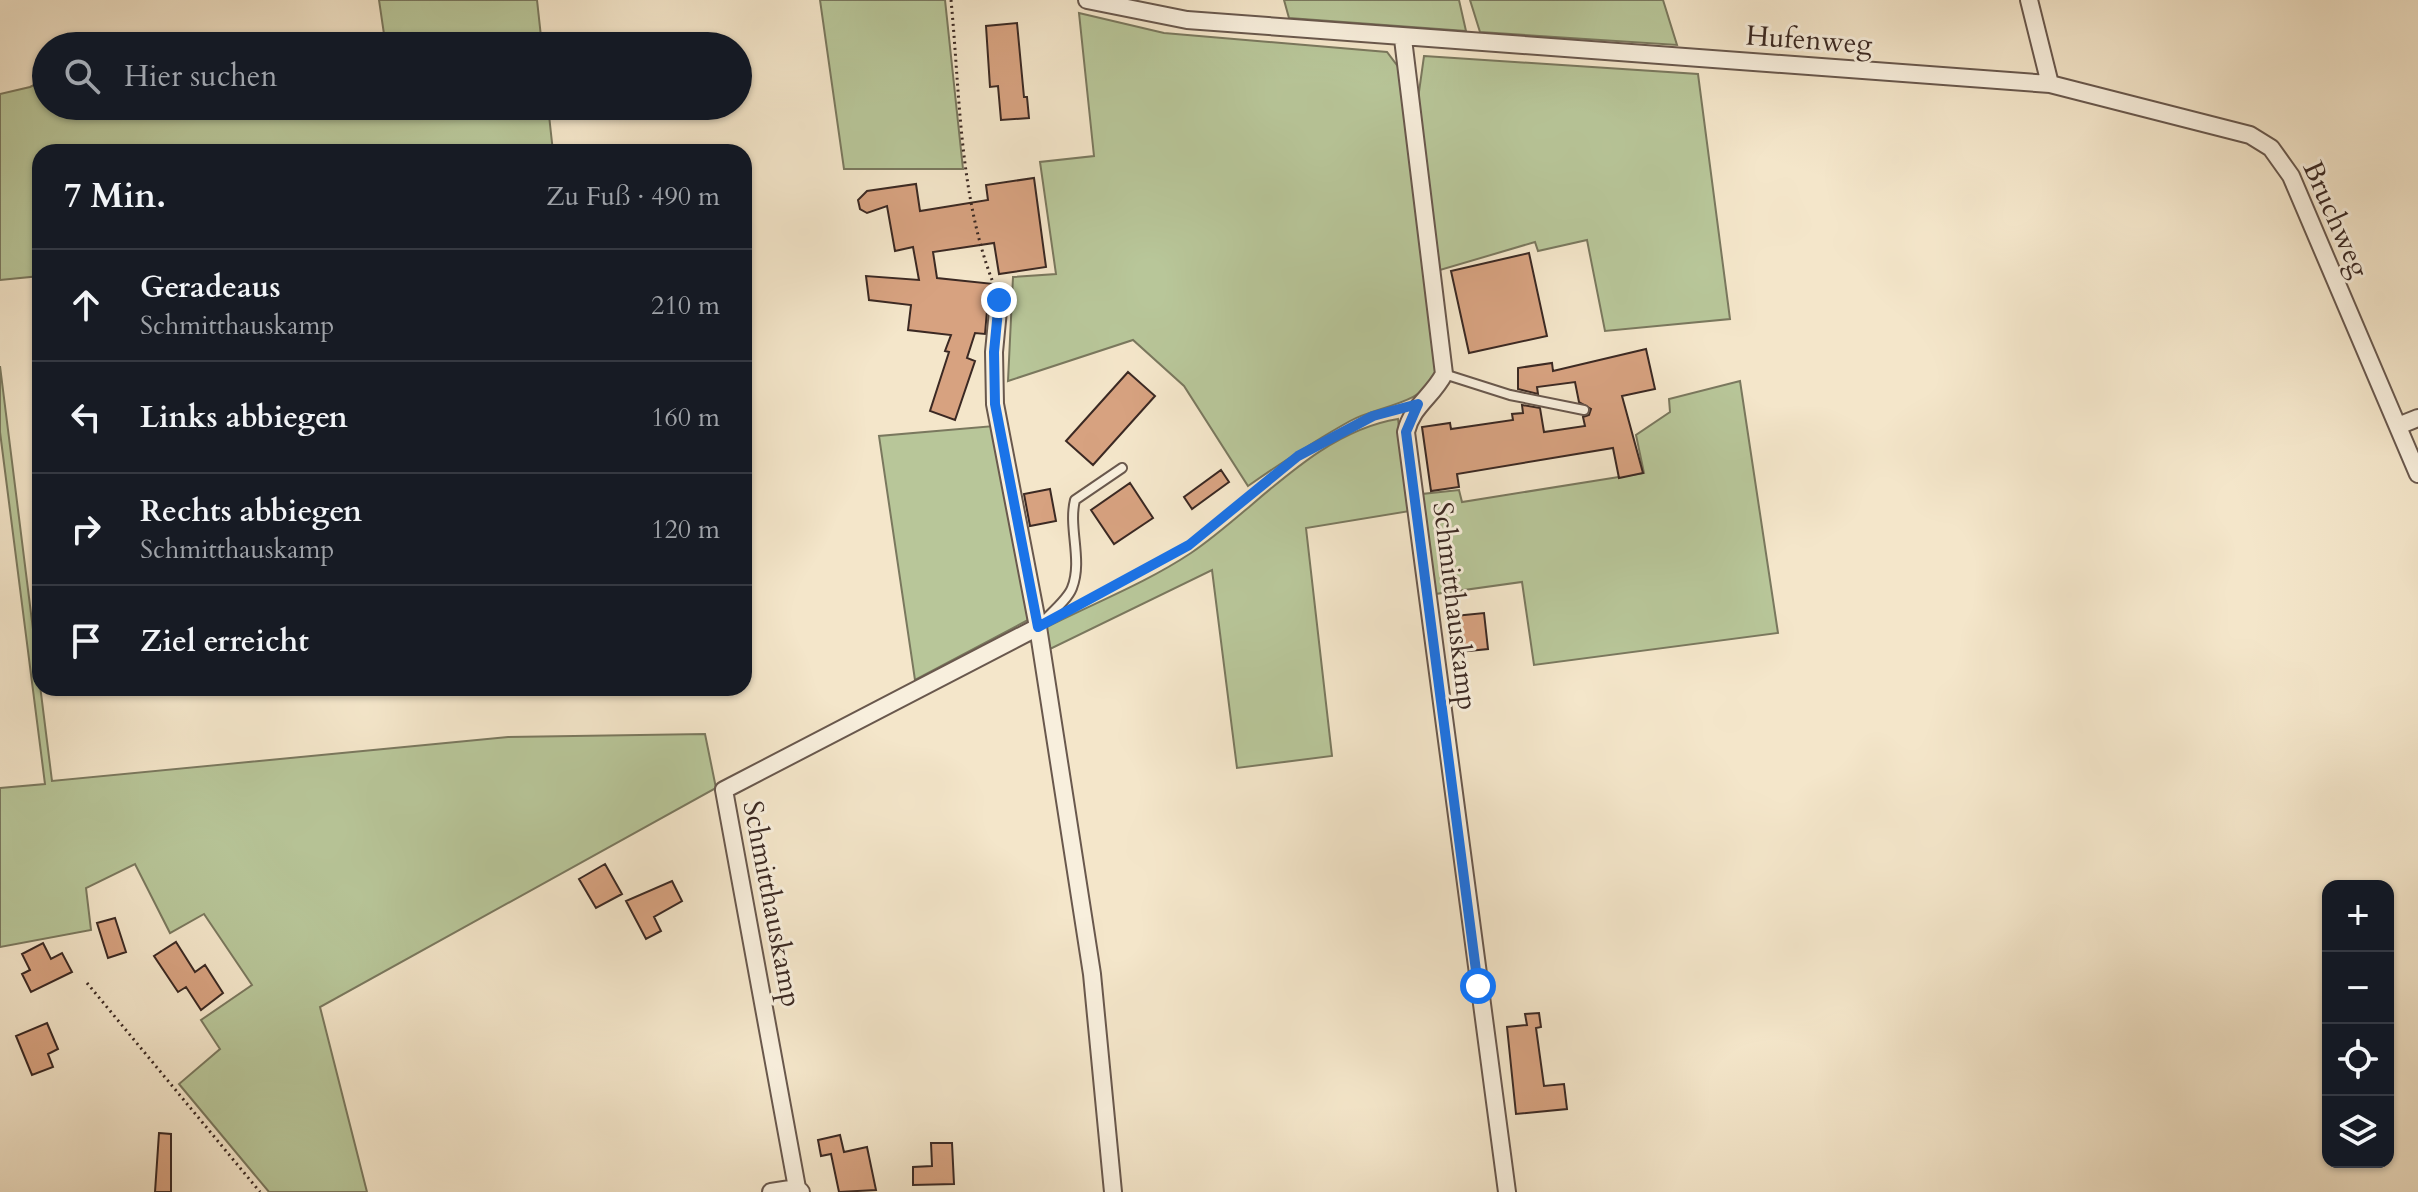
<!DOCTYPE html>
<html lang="de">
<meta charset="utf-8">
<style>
:root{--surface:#171b24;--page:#242831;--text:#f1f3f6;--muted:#9ea1a6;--line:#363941}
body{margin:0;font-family:Cardo,serif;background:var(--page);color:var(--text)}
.controls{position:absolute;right:24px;bottom:24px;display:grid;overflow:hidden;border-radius:16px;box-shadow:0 2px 6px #0004}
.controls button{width:72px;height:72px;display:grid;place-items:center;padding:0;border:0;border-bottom:2px solid var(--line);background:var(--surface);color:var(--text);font:40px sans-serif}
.stop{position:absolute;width:24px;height:24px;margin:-18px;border:6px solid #1a73e8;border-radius:50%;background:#fff}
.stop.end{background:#1a73e8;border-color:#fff;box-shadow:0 2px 8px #0008}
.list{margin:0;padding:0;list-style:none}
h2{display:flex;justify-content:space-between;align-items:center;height:104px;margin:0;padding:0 32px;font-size:34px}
h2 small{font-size:26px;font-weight:400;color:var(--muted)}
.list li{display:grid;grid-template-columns:52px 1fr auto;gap:24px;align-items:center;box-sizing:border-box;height:112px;padding:0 32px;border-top:2px solid var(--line)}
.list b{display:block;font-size:30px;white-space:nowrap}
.list p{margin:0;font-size:26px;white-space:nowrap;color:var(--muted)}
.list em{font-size:26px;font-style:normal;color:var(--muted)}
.icon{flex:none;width:44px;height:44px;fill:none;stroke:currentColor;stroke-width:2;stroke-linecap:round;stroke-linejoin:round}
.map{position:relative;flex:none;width:2418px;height:1192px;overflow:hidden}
.search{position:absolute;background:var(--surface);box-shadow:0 2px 6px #0004;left:32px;top:32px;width:720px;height:88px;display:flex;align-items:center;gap:20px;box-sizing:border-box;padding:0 28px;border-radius:44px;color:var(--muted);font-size:30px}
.panel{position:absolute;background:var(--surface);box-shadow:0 2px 6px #0004;left:32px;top:144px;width:720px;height:552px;border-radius:24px}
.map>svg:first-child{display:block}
</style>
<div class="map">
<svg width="2418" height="1192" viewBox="0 0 2418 1192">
<rect width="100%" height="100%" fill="#f4e6ca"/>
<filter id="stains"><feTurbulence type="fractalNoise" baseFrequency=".0025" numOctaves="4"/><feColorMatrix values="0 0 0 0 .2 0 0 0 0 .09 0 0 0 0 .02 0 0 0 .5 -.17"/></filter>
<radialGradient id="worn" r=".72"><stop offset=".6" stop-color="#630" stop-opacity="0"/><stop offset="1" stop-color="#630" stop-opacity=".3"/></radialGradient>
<path fill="#b8c699" stroke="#7a785e" stroke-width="2" d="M379,0H537L542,46H186L267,34H384Z
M820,0H945L963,169H844Z
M1284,0H1459L1466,31L1289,18Z
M1470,0H1663L1677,45L1480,32Z
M1079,13L1164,33L1387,52L1399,68L1437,375C1420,405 1377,406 1350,421C1314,441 1281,463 1248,486L1184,386L1133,340L1008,381L1013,277L1056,274L1040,162L1094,156Z
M1424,56L1698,74L1730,319L1605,331L1587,240L1538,251L1535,242L1440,270L1417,106Z
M46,79V106H548L553,152H40V276L0,280V94L30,87Z
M0,366L52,781L508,737L705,734L716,788L320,1007L367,1192H269L179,1084L220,1049L201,1020L252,985L204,914L170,933L135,864L86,888L91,930L0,947V788L45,784L0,432Z
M1740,381L1778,633L1534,665L1522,582L1435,594L1422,494L1459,490L1462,502L1644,473L1636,435L1670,412L1669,399Z
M1398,419L1410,511L1306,528L1332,756L1237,768L1212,570L1048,650L1045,628C1092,604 1146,583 1191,553C1256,509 1316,432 1398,419Z
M994,426L1028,620L915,680L879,436Z"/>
<path fill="#d7a280" stroke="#3b2923" stroke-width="2" d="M1017,23L1024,97H1027L1029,118L1001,120L998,86L990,87L986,26Z
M1034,178L1046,267L999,274L994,243L933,252L937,278L994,284L988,299L985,334L975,333L967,358L975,361L955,420L930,411L949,352L945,351L951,335L908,330L911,305L869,300L866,276L919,280L913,247L895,251L887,206L867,213L860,209L858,200L867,191L916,184L920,211L988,200L986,185Z
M1529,253L1547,336L1469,353L1451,271Z
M1646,349L1655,389L1622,396L1643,473L1619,478L1613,448L1457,474L1459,487L1431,491L1422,427L1450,423L1451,429L1513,420L1512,414L1523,413L1522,405L1540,408L1544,432L1585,426L1583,417L1589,415L1591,409L1579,402L1575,382L1537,387L1538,394L1518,389V368L1552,363L1553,371Z
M1128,372L1155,396L1093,465L1066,441Z
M1221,470L1229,482L1192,509L1184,497Z
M1130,483L1153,518L1114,544L1091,510Z
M1050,489L1056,521L1030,526L1024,494Z
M1484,613L1488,649L1459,652L1455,616Z
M605,864L622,894L596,908L579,879Z
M672,881L682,901L654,917L661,931L646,939L626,901Z
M115,918L126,952L108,958L97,923Z
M176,942L195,972L205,965L223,993L201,1010L186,987L178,992L154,956Z
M43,943L51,959L62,953L72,972L31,992L22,974L30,970L22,954Z
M1539,1013L1541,1027L1536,1028L1544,1086L1564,1084L1567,1109L1516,1114L1507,1027L1527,1025L1525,1014Z
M47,1023L58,1049L48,1054L53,1067L32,1075L16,1036Z
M159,1133L171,1134V1192H155Z
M840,1135L844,1152L867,1147L876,1190L839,1192L831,1154L821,1156L818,1140Z
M931,1143H952L954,1184L913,1185V1167L932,1166Z"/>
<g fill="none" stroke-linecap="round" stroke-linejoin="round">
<defs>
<path id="lane" d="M1444,374L1510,395L1584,410
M1039,626C1048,615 1067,601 1072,588C1083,560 1068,528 1075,500L1122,468"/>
<path id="street" d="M1087,0L1187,20L2050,84
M2029,0L2050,84L2250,135L2271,148L2291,176L2418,474
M1403,39L1444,374C1432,397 1412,406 1406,432L1507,1192
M999,300L994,352L995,404L1038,627L1092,974L1113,1192
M2398,426L2418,418
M797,1188L724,790L1038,627
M771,1192L797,1188L801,1192"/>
</defs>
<use href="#lane" stroke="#69584d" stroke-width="12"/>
<use href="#street" stroke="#69584d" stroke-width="20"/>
<path stroke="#3b2923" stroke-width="3" stroke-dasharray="2 4" stroke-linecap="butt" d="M951,0C960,93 959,197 994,285
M1080,604L1189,545L1298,456L1373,416L1395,411
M87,983L260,1192"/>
<use href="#lane" stroke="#f8efdd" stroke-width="8"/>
<use href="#street" stroke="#f8efdd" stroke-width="16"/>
</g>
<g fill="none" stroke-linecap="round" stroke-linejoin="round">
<path stroke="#1a73e8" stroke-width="10" d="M999,300L994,352L995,404L1038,627L1189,545L1298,456L1373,416L1418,404L1406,432L1478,986"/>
</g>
<g text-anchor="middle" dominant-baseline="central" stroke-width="6" stroke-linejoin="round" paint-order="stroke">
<g font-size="28" fill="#3b2923" stroke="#f8efdd">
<text transform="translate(1809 40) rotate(4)">Hufenweg</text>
<text transform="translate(2336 219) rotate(66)">Bruchweg</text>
<text transform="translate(1455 606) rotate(83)">Schmitthauskamp</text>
<text transform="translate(772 904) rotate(79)">Schmitthauskamp</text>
</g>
</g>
<rect width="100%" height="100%" filter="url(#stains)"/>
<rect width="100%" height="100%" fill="url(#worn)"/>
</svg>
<div class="controls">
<button>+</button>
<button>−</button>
<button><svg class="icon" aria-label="locate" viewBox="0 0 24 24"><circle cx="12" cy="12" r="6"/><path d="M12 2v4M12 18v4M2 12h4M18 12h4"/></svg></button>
<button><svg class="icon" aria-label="layers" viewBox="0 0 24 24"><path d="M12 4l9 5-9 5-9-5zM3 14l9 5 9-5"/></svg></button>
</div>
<div class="stop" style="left:1478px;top:986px"></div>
<div class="stop end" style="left:999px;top:300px"></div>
<div class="search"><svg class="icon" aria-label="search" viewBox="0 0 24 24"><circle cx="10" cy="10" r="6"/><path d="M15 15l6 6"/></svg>Hier suchen</div>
<section class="panel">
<h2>7 Min.<small>Zu Fuß · 490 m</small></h2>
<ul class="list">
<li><svg class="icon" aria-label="ahead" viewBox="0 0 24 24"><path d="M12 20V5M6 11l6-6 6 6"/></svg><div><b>Geradeaus</b><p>Schmitthauskamp</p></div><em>210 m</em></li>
<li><svg class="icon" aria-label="left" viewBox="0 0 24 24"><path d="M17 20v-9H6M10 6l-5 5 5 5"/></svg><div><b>Links abbiegen</b></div><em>160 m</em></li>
<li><svg class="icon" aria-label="right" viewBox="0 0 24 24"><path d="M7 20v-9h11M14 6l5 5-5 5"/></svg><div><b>Rechts abbiegen</b><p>Schmitthauskamp</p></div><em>120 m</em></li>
<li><svg class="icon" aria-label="arrive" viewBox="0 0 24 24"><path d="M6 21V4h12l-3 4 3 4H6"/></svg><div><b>Ziel erreicht</b></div></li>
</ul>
</section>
</div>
